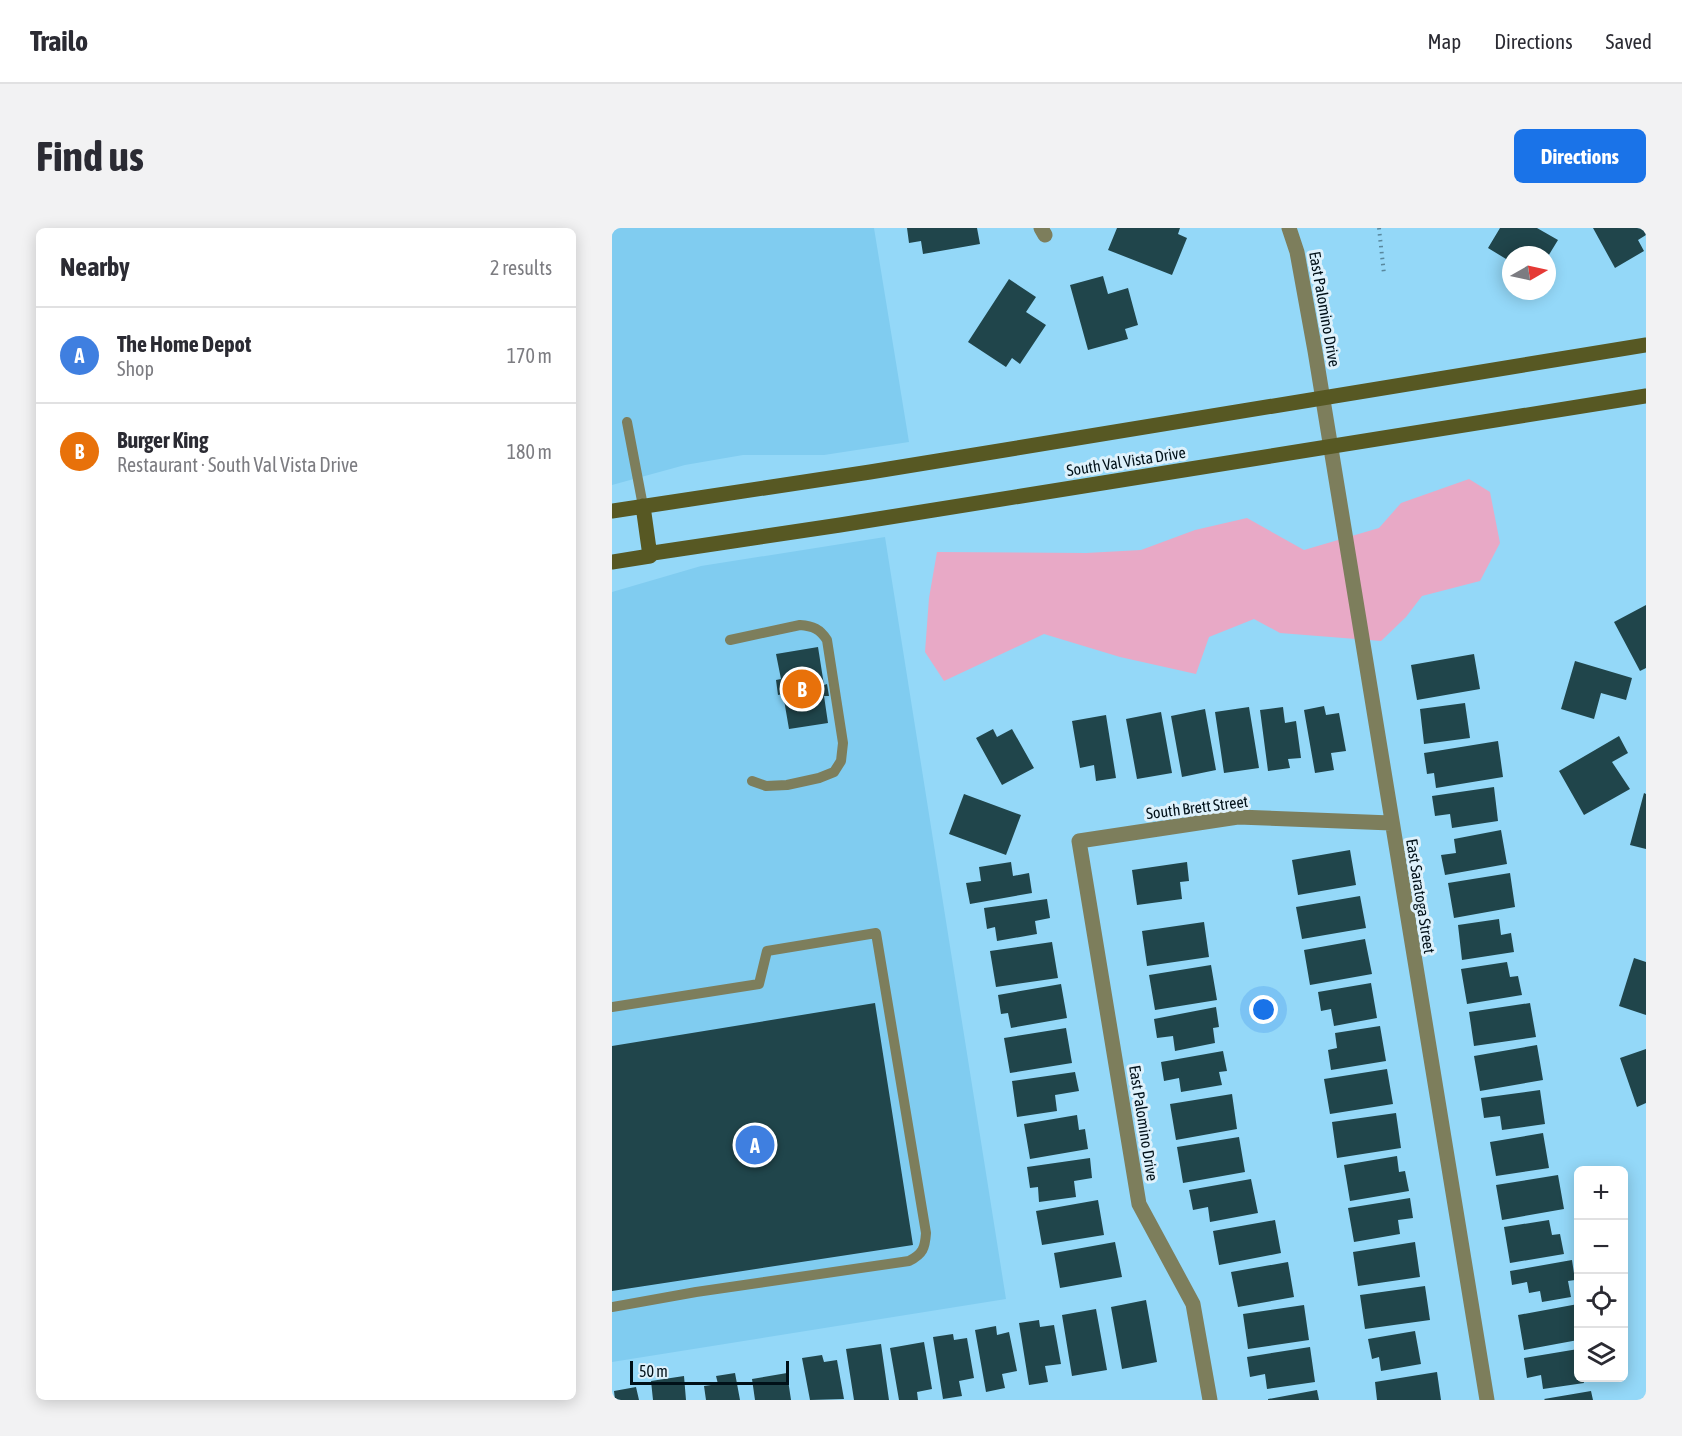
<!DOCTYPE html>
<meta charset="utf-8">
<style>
:root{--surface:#fff;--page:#f2f2f3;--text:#2b2b33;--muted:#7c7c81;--line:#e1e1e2;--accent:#1a73e8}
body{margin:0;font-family:"Asap Condensed",sans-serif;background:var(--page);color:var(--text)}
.controls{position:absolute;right:18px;bottom:18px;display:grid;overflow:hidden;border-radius:9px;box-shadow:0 3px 15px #0003}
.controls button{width:54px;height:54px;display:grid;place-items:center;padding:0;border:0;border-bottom:2px solid var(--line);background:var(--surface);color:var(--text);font:30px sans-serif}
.compass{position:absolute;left:890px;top:18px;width:54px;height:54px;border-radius:50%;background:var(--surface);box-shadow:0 3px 15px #0003;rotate:81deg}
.scale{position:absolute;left:18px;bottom:15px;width:159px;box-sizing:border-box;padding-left:6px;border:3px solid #001018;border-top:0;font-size:16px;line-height:21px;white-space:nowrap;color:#001018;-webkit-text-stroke:4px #def1fb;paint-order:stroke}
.you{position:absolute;left:652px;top:782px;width:21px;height:21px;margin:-15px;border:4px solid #fff;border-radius:50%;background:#1a73e8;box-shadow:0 0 0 9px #1a73e833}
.badge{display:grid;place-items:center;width:39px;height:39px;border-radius:50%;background:var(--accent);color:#fff;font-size:20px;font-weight:700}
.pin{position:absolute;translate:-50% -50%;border:3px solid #fff;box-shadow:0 2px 6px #0006}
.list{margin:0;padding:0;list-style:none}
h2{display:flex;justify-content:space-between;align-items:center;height:78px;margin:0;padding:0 24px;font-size:26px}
h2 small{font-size:20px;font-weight:400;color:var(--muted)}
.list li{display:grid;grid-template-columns:39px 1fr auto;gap:18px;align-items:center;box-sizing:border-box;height:96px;padding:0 24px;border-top:2px solid var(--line)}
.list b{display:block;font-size:22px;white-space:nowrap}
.list p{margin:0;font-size:20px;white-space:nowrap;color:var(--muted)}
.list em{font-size:20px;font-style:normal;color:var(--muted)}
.icon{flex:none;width:33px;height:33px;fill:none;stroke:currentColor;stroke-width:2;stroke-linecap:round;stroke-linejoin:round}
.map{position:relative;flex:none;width:1034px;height:1172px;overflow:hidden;border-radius:9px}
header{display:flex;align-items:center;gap:36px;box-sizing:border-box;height:84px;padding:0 30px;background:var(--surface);border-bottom:2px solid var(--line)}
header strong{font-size:28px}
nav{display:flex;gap:33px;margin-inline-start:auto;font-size:21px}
.intro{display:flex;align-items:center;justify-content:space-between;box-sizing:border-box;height:144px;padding:0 36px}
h1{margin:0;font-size:42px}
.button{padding:15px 27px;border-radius:9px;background:var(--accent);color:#fff;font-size:21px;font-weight:700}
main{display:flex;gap:36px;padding:0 36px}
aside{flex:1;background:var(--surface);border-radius:9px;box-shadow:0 3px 15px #0003}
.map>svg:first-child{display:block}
</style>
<header>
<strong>Trailo</strong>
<nav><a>Map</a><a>Directions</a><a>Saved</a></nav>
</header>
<div class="intro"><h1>Find us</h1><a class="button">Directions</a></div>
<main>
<aside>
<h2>Nearby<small>2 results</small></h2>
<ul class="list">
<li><span class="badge" style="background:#3f7fe0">A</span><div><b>The Home Depot</b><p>Shop</p></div><em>170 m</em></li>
<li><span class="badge" style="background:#e8710a">B</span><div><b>Burger King</b><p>Restaurant · South Val Vista Drive</p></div><em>180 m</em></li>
</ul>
</aside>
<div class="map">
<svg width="1034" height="1172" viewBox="0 0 1034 1172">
<rect width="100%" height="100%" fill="#94d8f8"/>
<path fill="#80ccf0" d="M0,0H262L297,214L212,227H131L73,237L0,257Z
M273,309L394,1071L0,1134V364L89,338Z"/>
<path fill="#e8a9c6" d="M857,251L878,264L888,315L868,353L810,368L794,389L769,413L668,405L642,391L597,409L584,446L508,429L432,406L332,453L313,424L317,370L325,324L474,325L529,322L583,302L635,290L692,322L767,300L789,275Z"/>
<path fill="#20454b" d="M295,0H365L368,16L311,26L309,13L297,15Z
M505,0H568L566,6L575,10L560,47L496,22Z
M888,0H925L946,12L935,30V27H899V34L876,20Z
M981,0H1034V7L1026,12L1032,23L1003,40Z
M491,48L496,66L516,60L526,97L513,101L516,111L476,122L458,57Z
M397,51L424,69L414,84L434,97L408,136L400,130L394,139L356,114Z
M1034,377V440L1028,443L1002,394Z
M206,419L212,457L215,456L217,468H212L216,495L177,501L171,466L166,467L164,452L169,451L164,426Z
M862,426L868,461L805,472L799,437Z
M963,433L1020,450L1014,472L989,465L982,491L949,481Z
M853,475L858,510L812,516L808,481Z
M712,478L714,487L727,485L734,523L719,525L722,542L703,545L692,482Z
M637,479L647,540L612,545L603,484Z
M671,479L673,495L684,493L689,530L676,531L678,540L656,543L648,482Z
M593,481L604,542L570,549L559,488Z
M549,484L560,545L525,551L514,491Z
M494,487L504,550L484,553L482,537L468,540L460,493Z
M381,501L385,509L400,501L422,540L390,557L364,510Z
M1007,508L1016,525L1000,534L1018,561L972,587L947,543Z
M886,513L891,549L824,560L822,545L815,546L812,525Z
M882,559L886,593L840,600L838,586L823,588L820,568Z
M1032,565L1034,566V621L1018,617Z
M352,566L409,587L394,627L337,606Z
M889,602L895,636L833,647L829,627L844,625L842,611Z
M738,622L744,657L686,667L680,632Z
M399,634L401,648L417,645L420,665L358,676L354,655L369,653L367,639Z
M575,634L577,653L568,654L570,671L525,677L520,642Z
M898,645L903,679L842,690L836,655Z
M748,668L754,700L690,711L684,679Z
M435,671L438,690L423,693L425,706L385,713L383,699L375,701L372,680Z
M887,691L889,707L899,705L902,724L850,732L846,697Z
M592,694L597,729L535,738L530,703Z
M753,711L760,746L698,757L692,722Z
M440,714L446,750L384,759L378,723Z
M1022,730L1034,734V787L1007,778Z
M895,734L898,749L906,748L910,767L855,776L849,741Z
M599,737L605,772L543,782L537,747Z
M759,755L765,790L722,798L719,781L709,783L706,764Z
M449,756L455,790L399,800L396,785L389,786L386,767Z
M263,775L301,1017L0,1063V818Z
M918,775L924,809L862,818L857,784Z
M604,779L607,799L601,800L603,815L563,823L561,808L545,810L542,791Z
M768,798L774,833L719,842L716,822L725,820L723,805Z
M454,800L460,835L398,845L392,810Z
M925,817L931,852L868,863L862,828Z
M1034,821V875L1025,879L1008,830Z
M611,823L615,843L607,844L610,857L569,864L567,850L552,853L549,834Z
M775,841L781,876L718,886L712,851Z
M463,844L467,863L443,867L445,883L405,889L400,853Z
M928,862L933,896L890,902L888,888L872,890L869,870Z
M620,866L625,901L564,912L558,876Z
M784,885L789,920L725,930L720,894Z
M465,887L467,902L473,901L476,921L418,931L412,896Z
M931,905L937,940L884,948L878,914Z
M627,909L633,944L571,955L565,919Z
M785,928L787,944L793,943L797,963L738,973L732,937Z
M478,930L480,950L462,953L464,969L427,974L426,959L418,960L415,939Z
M946,947L952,981L890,992L884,957Z
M639,951L646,985L598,994L596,979L581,982L577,962Z
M798,970L801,990L786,992L788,1006L742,1014L736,980Z
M486,972L492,1007L430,1017L424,983Z
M663,992L669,1025L607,1037L601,1003Z
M937,992L940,1007L948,1006L952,1026L898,1035L892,999Z
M503,1014L510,1049L448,1060L442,1025Z
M803,1014L808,1049L746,1058L741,1024Z
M960,1032L963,1052L956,1053L959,1069L930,1074L928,1063L917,1065L915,1054L900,1057L898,1043Z
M676,1034L682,1069L626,1079L619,1044Z
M813,1058L818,1092L753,1101L748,1067Z
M534,1072L545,1134L510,1141L499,1079Z
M966,1076V1112L912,1122L906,1087Z
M692,1077L697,1112L636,1121L631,1086Z
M484,1081L495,1142L460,1148L450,1087Z
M427,1092L428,1099L442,1097L449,1136L433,1138L436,1154L417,1157L407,1095Z
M384,1098L385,1107L397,1104L405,1143L390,1146L393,1160L374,1164L363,1102Z
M803,1103L809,1136L769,1143L767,1129L760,1131L756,1111Z
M341,1106L342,1112L355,1110L362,1150L347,1153L350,1168L331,1171L321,1109Z
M312,1114L320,1161L305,1164L306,1172H287L278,1120Z
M269,1116L277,1172H242L234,1121Z
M698,1119L703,1154L655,1161L653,1146L638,1149L635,1129Z
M966,1121V1150H971L972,1155L931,1161L929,1147L915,1150L912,1130Z
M210,1127L212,1134L225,1132L232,1171L198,1172L190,1130Z
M825,1144L829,1172H765L763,1154Z
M123,1145L128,1172H94L92,1158L106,1156L104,1148Z
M175,1145L179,1172H143L140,1151Z
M72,1148L74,1172H41L39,1153Z
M24,1159L27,1172H3L2,1163Z
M705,1162L707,1172H656V1171Z
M979,1163L981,1172H933L932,1171Z"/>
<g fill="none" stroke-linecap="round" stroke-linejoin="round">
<path stroke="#59889e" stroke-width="4" stroke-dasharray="1.5 4.5" stroke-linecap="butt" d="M767,0L772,46"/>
<path stroke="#7d7e5c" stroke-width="10" d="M15,194L31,278
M118,412L188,397C201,398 208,401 215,412L231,515L229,533L222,544L207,550L175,557L154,558L140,553
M0,779L147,756L155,723L264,705L314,1005C313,1020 311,1026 297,1033L84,1064L0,1079"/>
<path stroke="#7d7e5c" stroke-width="15" d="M429,0L433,7
M677,0L685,24L703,123L875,1172
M598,1172L581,1076L527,976L467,613L626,589L779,595"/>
<path stroke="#575823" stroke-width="15" d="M31,278L38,328
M0,283L258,244L1034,117
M0,334L38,328L41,325L228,297L1034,168"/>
</g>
<g text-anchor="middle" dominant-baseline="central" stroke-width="6" stroke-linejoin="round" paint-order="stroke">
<g font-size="16" fill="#001018" stroke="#def1fb">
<text transform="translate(713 81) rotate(80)">East Palomino Drive</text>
<text transform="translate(514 233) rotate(-9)">South Val Vista Drive</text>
<text transform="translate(585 579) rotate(-7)">South Brett Street</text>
<text transform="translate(809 668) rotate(81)">East Saratoga Street</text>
<text transform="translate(532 895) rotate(81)">East Palomino Drive</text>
</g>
</g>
</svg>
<div class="controls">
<button>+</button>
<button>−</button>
<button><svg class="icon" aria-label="locate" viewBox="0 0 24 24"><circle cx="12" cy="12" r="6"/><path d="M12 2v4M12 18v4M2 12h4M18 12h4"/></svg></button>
<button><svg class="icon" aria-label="layers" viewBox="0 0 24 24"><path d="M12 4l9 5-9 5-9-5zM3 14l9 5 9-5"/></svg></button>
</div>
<svg class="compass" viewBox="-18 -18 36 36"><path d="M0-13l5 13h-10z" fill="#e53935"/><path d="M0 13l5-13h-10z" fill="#7c7c81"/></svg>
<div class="scale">50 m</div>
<div class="you"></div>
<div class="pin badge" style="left:143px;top:917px;background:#3f7fe0">A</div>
<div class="pin badge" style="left:190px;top:461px;background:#e8710a">B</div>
</div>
</main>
